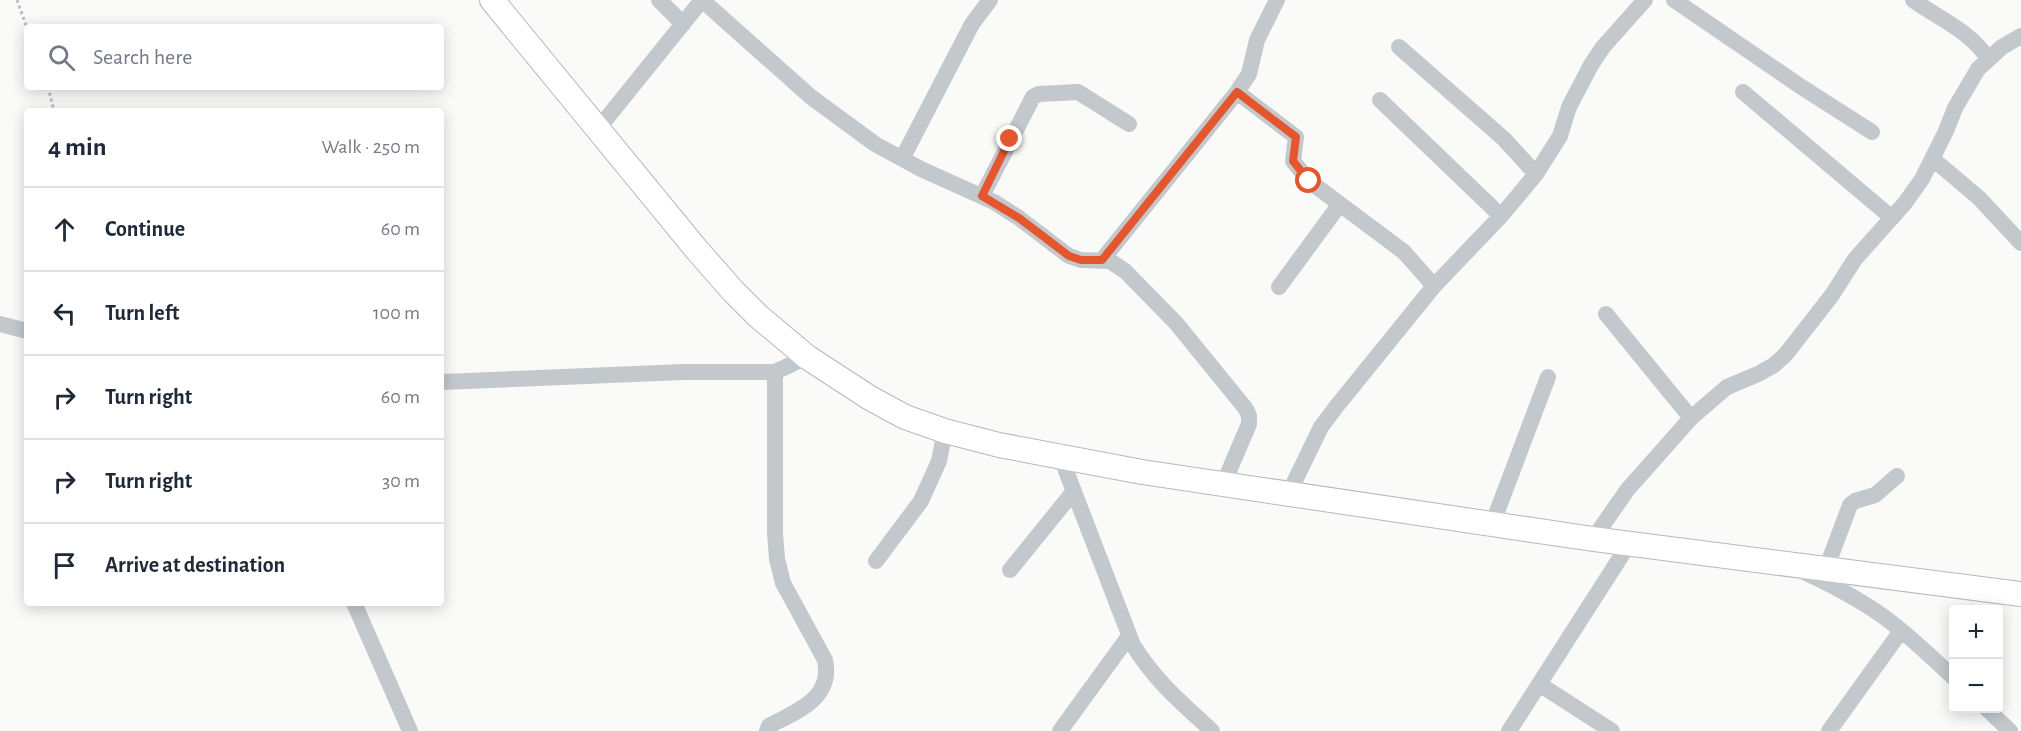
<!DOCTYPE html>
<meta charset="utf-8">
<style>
:root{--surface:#fff;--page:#f6f6f7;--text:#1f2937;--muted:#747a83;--line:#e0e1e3}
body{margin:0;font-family:"Alegreya Sans",sans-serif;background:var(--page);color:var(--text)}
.controls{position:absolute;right:18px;bottom:18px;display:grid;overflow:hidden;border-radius:6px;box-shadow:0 3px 15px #0003}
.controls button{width:54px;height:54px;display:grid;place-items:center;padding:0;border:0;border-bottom:2px solid var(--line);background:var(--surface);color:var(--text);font:30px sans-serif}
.stop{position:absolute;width:18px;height:18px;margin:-14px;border:4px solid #e4572e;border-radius:50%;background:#fff}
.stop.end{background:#e4572e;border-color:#fff;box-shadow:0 2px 6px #0008}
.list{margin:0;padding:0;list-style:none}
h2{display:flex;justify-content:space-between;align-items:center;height:78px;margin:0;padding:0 24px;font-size:26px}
h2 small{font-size:20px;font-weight:400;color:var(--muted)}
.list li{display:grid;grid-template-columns:39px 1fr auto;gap:18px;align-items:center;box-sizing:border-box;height:84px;padding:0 24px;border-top:2px solid var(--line)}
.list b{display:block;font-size:22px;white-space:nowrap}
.list em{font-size:20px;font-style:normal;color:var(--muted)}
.icon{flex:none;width:33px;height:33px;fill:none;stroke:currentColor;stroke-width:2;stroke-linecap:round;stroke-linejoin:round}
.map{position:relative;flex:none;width:2021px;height:731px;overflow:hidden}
.search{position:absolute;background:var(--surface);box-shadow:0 3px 15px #0003;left:24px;top:24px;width:420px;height:66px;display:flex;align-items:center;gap:15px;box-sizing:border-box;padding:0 21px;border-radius:6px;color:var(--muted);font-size:22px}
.panel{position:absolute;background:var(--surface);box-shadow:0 3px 15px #0003;left:24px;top:108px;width:420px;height:498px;border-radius:6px}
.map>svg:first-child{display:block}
</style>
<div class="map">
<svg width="2021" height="731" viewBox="0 0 2021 731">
<rect width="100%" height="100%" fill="#fafaf8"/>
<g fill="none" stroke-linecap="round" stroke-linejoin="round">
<defs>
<path id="highway" d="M492,0L697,250L733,291L758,316L807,357L870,398L905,417L945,431L999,445L1142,472L1593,539L2021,594"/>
</defs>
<use href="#highway" stroke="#b4b9bd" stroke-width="26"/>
<path stroke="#bbbfc2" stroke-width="3" stroke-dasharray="3 3" stroke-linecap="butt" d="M17,0L27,28
M48,87L54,111"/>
<path stroke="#c3c8cc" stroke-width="16" d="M659,0L683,24
M702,0L811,97L875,144L921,169L994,202L1019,218L1069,256L1081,260L1110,261L1125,271L1176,323L1246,409L1249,416V424L1223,485
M1674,0L1803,88L1872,132
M1913,0C1938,18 1972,32 1988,59
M1399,47L1504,139L1536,174
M1237,92L1296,137L1293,161L1309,181L1404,252L1434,286
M1743,92L1892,218
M1380,100L1501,216
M598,129L702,0
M902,159L972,24L990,0
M1933,159L1979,198L2021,243
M982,196L1033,97L1039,94L1078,92L1129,124
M1102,260L1237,92L1249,74L1257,40L1277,0
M1279,287L1340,204
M1606,314L1691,418
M0,324L27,331
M441,382L683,372H775
M1061,458L1133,645C1156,682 1181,702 1212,731
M1288,495L1321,427L1336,407L1434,286L1501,216L1536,174L1560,136L1569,107L1591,65L1603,47L1645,0
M1492,525L1548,377
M1593,539L1628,489L1691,418L1727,387L1758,374L1774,365L1786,354L1832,295L1855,259L1905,203L1922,179L1946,131L1955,108L1978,69L2002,47L2021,36
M876,561L921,501L939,461L945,431
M1826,569L1850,505L1855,501L1875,495L1897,476
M1010,570L1074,491
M1804,572C1832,585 1859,599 1884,617C1909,635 1931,657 1954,678
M354,603L410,731
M1539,684L1612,731
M1986,708L2010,731
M767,731L769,726C797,711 833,699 825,660L783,583L777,559L775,533V372L807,357
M1060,731L1129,636
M1509,731L1629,544
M1829,731L1901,631"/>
<use href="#highway" stroke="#fff" stroke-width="24"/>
</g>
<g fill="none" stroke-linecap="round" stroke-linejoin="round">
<path stroke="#e4572e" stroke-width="8" d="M1010,139L982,196L1019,218L1069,256L1081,260H1102L1237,92L1296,137L1293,161L1309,181"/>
</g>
</svg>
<div class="controls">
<button>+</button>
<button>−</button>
</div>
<div class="stop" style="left:1309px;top:181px"></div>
<div class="stop end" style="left:1010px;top:139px"></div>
<div class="search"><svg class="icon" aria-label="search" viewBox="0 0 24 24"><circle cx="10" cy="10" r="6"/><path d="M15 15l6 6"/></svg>Search here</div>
<section class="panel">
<h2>4 min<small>Walk · 250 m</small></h2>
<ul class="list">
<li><svg class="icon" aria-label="ahead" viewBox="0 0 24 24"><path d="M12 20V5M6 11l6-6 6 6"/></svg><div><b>Continue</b></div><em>60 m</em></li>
<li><svg class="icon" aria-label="left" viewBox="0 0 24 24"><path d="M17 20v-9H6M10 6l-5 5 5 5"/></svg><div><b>Turn left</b></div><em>100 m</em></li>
<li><svg class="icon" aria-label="right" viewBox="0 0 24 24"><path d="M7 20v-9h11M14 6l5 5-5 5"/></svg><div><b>Turn right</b></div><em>60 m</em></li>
<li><svg class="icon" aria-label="right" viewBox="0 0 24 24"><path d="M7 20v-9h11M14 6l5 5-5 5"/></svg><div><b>Turn right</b></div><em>30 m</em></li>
<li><svg class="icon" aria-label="arrive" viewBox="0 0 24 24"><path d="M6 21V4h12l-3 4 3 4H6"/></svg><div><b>Arrive at destination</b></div></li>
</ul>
</section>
</div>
